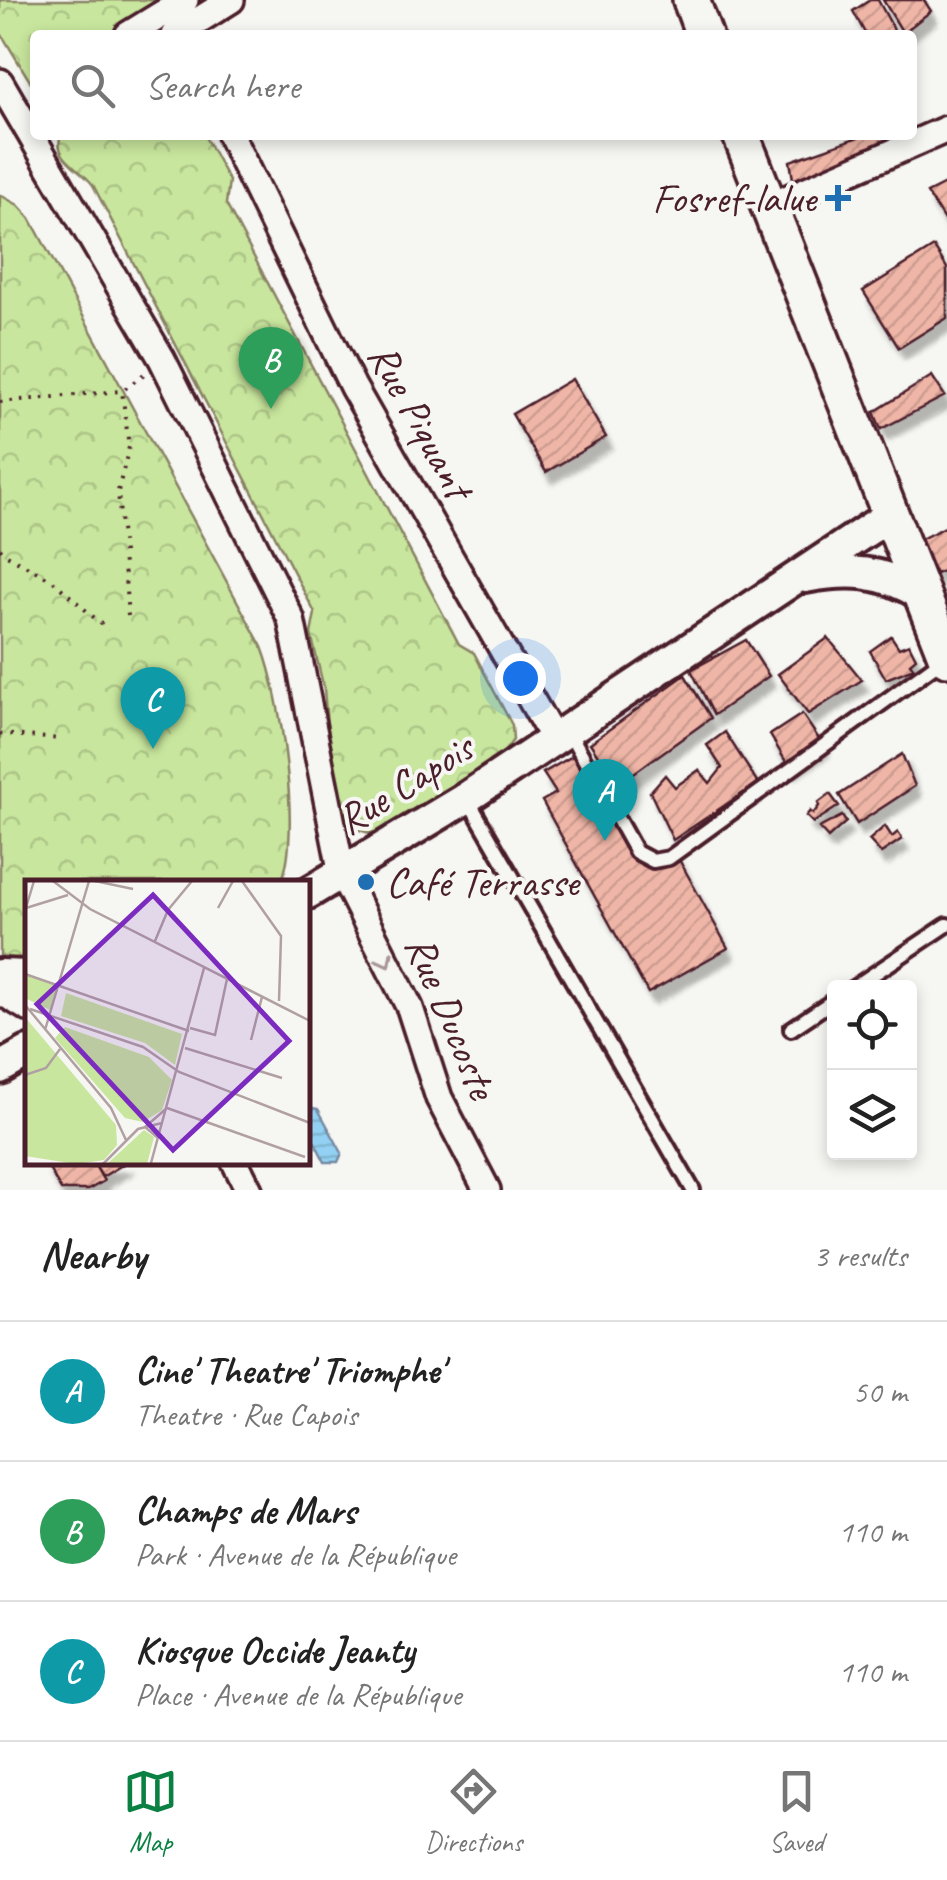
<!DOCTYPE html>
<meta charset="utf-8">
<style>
:root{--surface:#fff;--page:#f6f6f6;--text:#222;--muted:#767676;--line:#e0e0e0;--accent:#0b8043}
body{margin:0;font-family:Caveat,sans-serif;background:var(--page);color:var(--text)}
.controls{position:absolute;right:30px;bottom:30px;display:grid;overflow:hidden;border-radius:10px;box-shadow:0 5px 15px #0003}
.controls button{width:90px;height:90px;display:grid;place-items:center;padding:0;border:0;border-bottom:2px solid var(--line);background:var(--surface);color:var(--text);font:50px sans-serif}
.you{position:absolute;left:520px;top:678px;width:35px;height:35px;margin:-25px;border:8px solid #fff;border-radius:50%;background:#1a73e8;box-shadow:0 0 0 15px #1a73e833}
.badge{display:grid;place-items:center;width:65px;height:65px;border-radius:50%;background:var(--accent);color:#fff;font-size:32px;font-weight:700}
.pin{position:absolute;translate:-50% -82px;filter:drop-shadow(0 2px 5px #0008)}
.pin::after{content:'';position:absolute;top:52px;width:35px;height:30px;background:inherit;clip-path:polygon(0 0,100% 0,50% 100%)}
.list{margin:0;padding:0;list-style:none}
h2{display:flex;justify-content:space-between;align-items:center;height:130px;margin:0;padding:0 40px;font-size:42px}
h2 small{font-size:32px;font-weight:400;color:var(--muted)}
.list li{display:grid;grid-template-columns:65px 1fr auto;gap:30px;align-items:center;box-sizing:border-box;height:140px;padding:0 40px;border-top:2px solid var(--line)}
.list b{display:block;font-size:38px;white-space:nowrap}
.list p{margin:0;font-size:32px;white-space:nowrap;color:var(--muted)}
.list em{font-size:32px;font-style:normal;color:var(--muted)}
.icon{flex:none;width:55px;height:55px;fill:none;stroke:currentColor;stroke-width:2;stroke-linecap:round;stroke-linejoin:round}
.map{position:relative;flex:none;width:947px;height:1190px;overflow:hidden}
.search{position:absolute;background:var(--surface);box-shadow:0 5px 15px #0003;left:30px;right:30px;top:30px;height:110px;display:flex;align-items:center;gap:25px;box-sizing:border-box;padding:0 35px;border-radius:10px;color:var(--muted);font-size:38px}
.sheet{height:550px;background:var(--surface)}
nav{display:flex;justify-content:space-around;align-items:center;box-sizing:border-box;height:140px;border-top:2px solid var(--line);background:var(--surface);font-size:28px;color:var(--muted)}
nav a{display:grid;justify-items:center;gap:5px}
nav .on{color:var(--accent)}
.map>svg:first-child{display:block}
</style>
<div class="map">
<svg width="947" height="1190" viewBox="0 0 947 1190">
<defs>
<pattern id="park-crowns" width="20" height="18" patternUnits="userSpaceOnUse" patternTransform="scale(2.5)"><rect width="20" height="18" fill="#c8e69d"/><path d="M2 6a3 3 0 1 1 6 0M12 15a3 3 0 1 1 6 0" fill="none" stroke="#adc587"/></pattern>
<pattern id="water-rules" width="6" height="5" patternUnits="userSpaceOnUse" patternTransform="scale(2.5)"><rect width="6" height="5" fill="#92d1f3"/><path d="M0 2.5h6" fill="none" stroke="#7fb3d0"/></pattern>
<pattern id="building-hatch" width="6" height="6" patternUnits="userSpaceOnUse" patternTransform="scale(2.5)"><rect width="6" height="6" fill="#efb6a7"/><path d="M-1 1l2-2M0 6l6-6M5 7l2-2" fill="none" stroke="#ce9c90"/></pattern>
<filter id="shadow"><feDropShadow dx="6" dy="11" stdDeviation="2.5" flood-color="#0004"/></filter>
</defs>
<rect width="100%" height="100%" fill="#f6f6f2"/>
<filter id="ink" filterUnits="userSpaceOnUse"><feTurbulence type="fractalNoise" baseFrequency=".01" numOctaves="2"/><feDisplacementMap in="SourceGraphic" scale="20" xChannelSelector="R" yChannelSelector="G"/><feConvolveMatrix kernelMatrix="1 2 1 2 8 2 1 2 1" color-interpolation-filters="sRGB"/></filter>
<g filter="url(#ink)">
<path fill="url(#park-crowns)" stroke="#898264" stroke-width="2.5" d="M0,0H156L163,14L127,35H35V82L31,83L0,32Z
M61,135H204L229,181L226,204L459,644L474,653L512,725L513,740L497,761L378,832L369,833L352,828L341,817L329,748L324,689L311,634L315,613L93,185C81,168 52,158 61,135Z
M0,195L18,205L30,218L262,647C281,695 302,836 281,882H28L27,966L0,955Z"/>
<path fill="url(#water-rules)" stroke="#758aa3" stroke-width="2.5" d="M308,1107L318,1109L342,1153L338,1162H325L308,1129Z"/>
<path fill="url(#building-hatch)" stroke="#4a1f2b" stroke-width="2.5" filter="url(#shadow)" d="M870,0H878L894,30L888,35H866L853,11Z
M883,0H924L931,11L903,33Z
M864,135H898L899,147L795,191L790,161Z
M947,183V225L927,193Z
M934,247L947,268V318L899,348L863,291Z
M932,376L945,396L881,429L874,412Z
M572,379L606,437L546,472L512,414Z
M947,526V569L936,574L919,540Z
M891,636L899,648L909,644L916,658L910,663L914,668L886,679L870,651Z
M828,638L862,680L808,714L778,674Z
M746,640L769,676L714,715L691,670Z
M685,675L711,718L617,785L590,743Z
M802,714L823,745L789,767L770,735Z
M725,732L758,783L673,840L650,792L665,775L675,787L699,770L710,783L722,768L707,745Z
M583,750L646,855L666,858L676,854L728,948L648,993L542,801L556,793L543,773Z
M902,754L915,786L857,824L839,795Z
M830,794L839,806L813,823L806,816L810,811L813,814L819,806L818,803Z
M842,816L846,822L828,838L819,828Z
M885,826L892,837L898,832L902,839L881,853L869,840Z
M45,1162H93L104,1181L88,1190H61Z
M93,1162H127L102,1177Z"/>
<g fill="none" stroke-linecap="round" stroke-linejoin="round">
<defs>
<path id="service" d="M569,732L636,852L653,861L669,858L946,657
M467,798L693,1190
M853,988L947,925
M791,1029L834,1000"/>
<path id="minor" d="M128,35L185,0
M175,35L231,0
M0,82L162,359L291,619L342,874L410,1008L439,1098L487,1190
M230,135L353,387L553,738
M768,207L947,129
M0,991L28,1008
M235,1162L249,1190"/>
<path id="tertiary" d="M805,577C849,569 882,570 921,594
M308,893L466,798L890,515
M0,975L28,976
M0,1068L28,1052"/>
<path id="secondary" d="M691,0L704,35
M741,135L947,658"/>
</defs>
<use href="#service" stroke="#4a1f2b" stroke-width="20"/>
<use href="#minor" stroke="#4a1f2b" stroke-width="32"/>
<use href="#tertiary" stroke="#4a1f2b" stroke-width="38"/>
<use href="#secondary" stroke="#4a1f2b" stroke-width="42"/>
<path stroke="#4a1f2b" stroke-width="4" stroke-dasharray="2.5 8" stroke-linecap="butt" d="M0,402L120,391
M0,548L5,554L52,580L108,630
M128,616L118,491L129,447L122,391L144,374
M0,734L61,739"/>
<use href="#service" stroke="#f6f6f2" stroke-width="12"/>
<use href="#minor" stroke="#f6f6f2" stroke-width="25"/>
<use href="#tertiary" stroke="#f6f6f2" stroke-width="30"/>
<use href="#secondary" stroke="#f6f6f2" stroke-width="35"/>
</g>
<defs><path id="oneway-chevron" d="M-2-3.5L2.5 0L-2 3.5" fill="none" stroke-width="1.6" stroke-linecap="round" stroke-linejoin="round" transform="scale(2.5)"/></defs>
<use stroke="#a99598" href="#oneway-chevron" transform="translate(386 961) rotate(63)"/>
</g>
<g fill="#1f6fb2" stroke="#f6f6f2" stroke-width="4">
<path d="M833 183h10v10h10v10h-10v10h-10v-10h-10v-10h10z"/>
<circle cx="366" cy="882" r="10"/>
</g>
<g text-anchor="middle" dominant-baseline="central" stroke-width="8" stroke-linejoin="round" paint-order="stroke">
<g font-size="42" fill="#4a1f2b" stroke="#f6f6f2" text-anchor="end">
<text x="816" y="198">Fosref-lalue</text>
<text x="386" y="882" text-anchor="start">Café Terrasse</text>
</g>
<g font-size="42" fill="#4a1f2b" stroke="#f6f6f2">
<text transform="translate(420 421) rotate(61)">Rue Piquant</text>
<text transform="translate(405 784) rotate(-32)">Rue Capois</text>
<text transform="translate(451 1017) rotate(67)">Rue Ducoste</text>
</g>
</g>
<g transform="translate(25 880)">
<rect width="285" height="285" fill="#f6f6f2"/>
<path d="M0,94L33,107L25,130L0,118ZM41,113L157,154L150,185L120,163L36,136ZM0,137L91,245L92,265L79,280L51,284L0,276ZM40,147L124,177L147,200L137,230L118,242L100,238L30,158ZM119,250L129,257L122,284H82Z" fill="#c8e69d"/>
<path fill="none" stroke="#b1a0a2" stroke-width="2.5" d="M28,1L65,29L285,141M70,1L108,9M217,1L256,56L254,121M1,28L43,15M193,28L208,1M0,31L9,1M130,61L143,30L167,1M0,94L164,151M0,125L86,228L101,260M5,129L118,167L154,192L285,243M165,148L190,155L202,99M20,150L64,1M226,160L237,117M160,168L257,198M0,195L21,188L35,169M133,258L120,247L142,228L280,277M126,283L179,88M78,284L113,249L137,243"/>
<path fill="#7b2cbf" fill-opacity="0.15" stroke="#7b2cbf" stroke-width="5" d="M128,15L264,161L148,270L12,124Z"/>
<rect width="285" height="285" fill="none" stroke="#4a1f2b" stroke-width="5"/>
</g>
</svg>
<div class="controls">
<button><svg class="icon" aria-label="locate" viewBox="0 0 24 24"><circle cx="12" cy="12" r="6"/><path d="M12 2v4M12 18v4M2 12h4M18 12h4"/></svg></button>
<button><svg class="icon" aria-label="layers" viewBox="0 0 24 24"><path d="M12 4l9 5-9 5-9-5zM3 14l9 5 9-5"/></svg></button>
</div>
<div class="you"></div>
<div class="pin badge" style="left:605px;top:841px;background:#0f9aa8">A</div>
<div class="pin badge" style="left:271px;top:409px;background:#2e9e5b">B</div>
<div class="pin badge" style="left:153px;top:749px;background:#0f9aa8">C</div>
<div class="search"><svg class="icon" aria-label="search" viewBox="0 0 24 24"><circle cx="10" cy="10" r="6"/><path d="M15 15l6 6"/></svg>Search here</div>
</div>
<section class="sheet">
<h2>Nearby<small>3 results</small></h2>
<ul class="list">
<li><span class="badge" style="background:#0f9aa8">A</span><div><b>Cine' Theatre' Triomphe'</b><p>Theatre · Rue Capois</p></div><em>50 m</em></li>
<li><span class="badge" style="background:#2e9e5b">B</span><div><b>Champs de Mars</b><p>Park · Avenue de la République</p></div><em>110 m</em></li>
<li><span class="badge" style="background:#0f9aa8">C</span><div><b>Kiosque Occide Jeanty</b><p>Place · Avenue de la République</p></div><em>110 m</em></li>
</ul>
</section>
<nav>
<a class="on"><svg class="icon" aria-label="map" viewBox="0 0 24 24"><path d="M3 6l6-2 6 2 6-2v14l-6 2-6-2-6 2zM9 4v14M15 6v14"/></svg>Map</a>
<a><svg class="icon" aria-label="directions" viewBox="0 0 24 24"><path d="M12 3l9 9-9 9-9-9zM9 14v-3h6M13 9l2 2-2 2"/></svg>Directions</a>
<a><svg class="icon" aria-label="saved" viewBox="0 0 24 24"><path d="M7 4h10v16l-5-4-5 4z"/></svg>Saved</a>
</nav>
